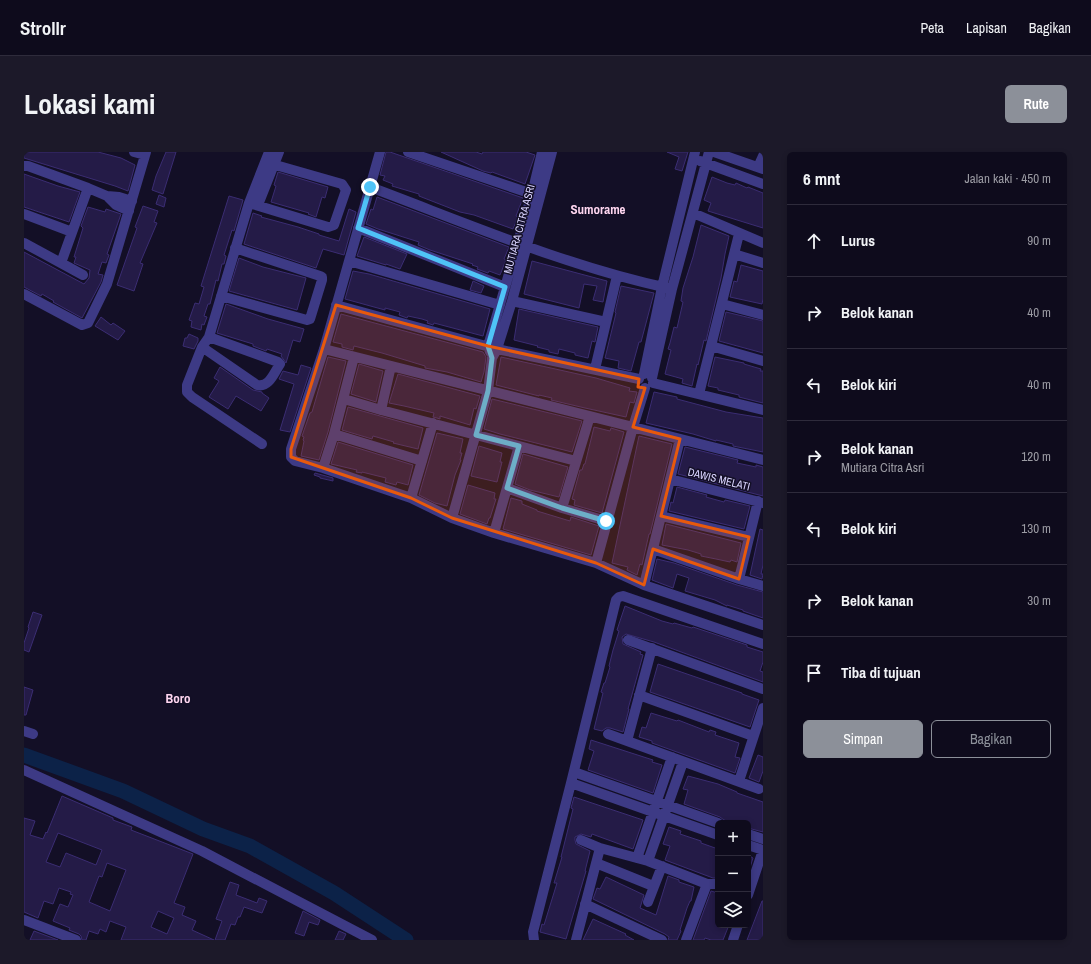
<!DOCTYPE html>
<html lang="id">
<meta charset="utf-8">
<style>
:root{--surface:#0e0b1c;--page:#1c1929;--text:#f1f3f6;--muted:#9b9ba3;--line:#2e2b3b;--accent:#8c9099}
body{margin:0;font-family:"Archivo Narrow",sans-serif;background:var(--page);color:var(--text)}
.controls{position:absolute;right:12px;bottom:12px;display:grid;overflow:hidden;border-radius:6px;box-shadow:0 2px 6px #0003}
.controls button{width:36px;height:36px;display:grid;place-items:center;padding:0;border:0;border-bottom:1px solid var(--line);background:var(--surface);color:var(--text);font:20px sans-serif}
.stop{position:absolute;width:12px;height:12px;margin:-9px;border:3px solid #4fc3f7;border-radius:50%;background:#fff}
.stop.end{background:#4fc3f7;border-color:#fff;box-shadow:0 1px 4px #0008}
.list{margin:0;padding:0;list-style:none}
h2{display:flex;justify-content:space-between;align-items:center;height:52px;margin:0;padding:0 16px;font-size:17px}
h2 small{font-size:13px;font-weight:400;color:var(--muted)}
.list li{display:grid;grid-template-columns:26px 1fr auto;gap:12px;align-items:center;box-sizing:border-box;height:72px;padding:0 16px;border-top:1px solid var(--line)}
.list b{display:block;font-size:15px;white-space:nowrap}
.list p{margin:0;font-size:13px;white-space:nowrap;color:var(--muted)}
.list em{font-size:13px;font-style:normal;color:var(--muted)}
.actions{display:flex;gap:8px;padding:12px 16px}
.actions a{flex:1;padding:9px 0;border:1px solid var(--accent);border-radius:6px;text-align:center;font-size:14px;color:var(--accent)}
.actions .main{background:var(--accent);color:#fff}
.icon{flex:none;width:22px;height:22px;fill:none;stroke:currentColor;stroke-width:2;stroke-linecap:round;stroke-linejoin:round}
.map{position:relative;flex:none;width:739px;height:788px;overflow:hidden;border-radius:6px}
header{display:flex;align-items:center;gap:24px;box-sizing:border-box;height:56px;padding:0 20px;background:var(--surface);border-bottom:1px solid var(--line)}
header strong{font-size:19px}
nav{display:flex;gap:22px;margin-inline-start:auto;font-size:14px}
.intro{display:flex;align-items:center;justify-content:space-between;box-sizing:border-box;height:96px;padding:0 24px}
h1{margin:0;font-size:28px}
.button{padding:10px 18px;border-radius:6px;background:var(--accent);color:#fff;font-size:14px;font-weight:700}
main{display:flex;gap:24px;padding:0 24px}
aside{flex:1;background:var(--surface);border-radius:6px;box-shadow:0 2px 6px #0003}
.map>svg:first-child{display:block}
</style>
<header>
<strong>Strollr</strong>
<nav><a>Peta</a><a>Lapisan</a><a>Bagikan</a></nav>
</header>
<div class="intro"><h1>Lokasi kami</h1><a class="button">Rute</a></div>
<main>
<div class="map">
<svg width="739" height="788" viewBox="0 0 739 788">
<rect width="100%" height="100%" fill="#130f26"/>
<g fill="none" stroke-linecap="round" stroke-linejoin="round">
<path stroke="#0c2248" stroke-width="15" d="M0,603L99,639L179,677L226,694L310,741L382,788"/>
</g>
<path fill="#241b47" stroke="#3b2d73" fill-rule="evenodd" d="M0,0H74L97,6L111,13L104,39L91,34L0,6Z
M142,0H152L139,42L128,38L132,24Z
M362,0H366L499,46L492,64L494,65L489,77L450,63L436,60L395,44V42L368,34L369,32L359,28L361,24L356,23Z
M417,0H452L458,2L459,0H502L511,3L501,32L468,20L467,21L459,19Z
M643,0H664L658,19L651,17L655,5Z
M254,20L304,35L301,46L298,45L292,65L284,62L285,61L247,50L252,34L250,33Z
M0,22L34,34L56,40L45,70L0,55Z
M688,25L703,31L711,33L712,31L723,36L724,35L739,41V76L684,59L687,51L680,48Z
M135,43L142,46L140,55L132,52Z
M205,44L219,48L210,79L208,78L200,103L202,104L200,112H198L194,129L192,128L186,152H184L180,164L183,165L180,173L178,172L177,178L167,175L168,169L165,168L171,151L175,152L180,135L177,134Z
M353,45L485,95L480,107L482,108L476,123L465,119L464,121L453,117L454,115L448,113L449,112L406,98L394,93L395,90L354,77L342,72L347,57L349,58Z
M119,54L134,59L130,70L133,71L116,111L119,112L110,139L93,133L113,76L111,75Z
M64,55L81,60L82,57L97,62L83,102L85,103L82,111L78,110L74,122L79,123L77,130L58,166L29,150L30,149L18,142L17,144L0,135V100L60,132L65,126L66,118L50,111L52,105H50L59,76L57,74Z
M325,57L332,60L320,103L299,97L292,116L220,92L229,61L238,64L237,65L274,75L295,82V83L315,89Z
M677,73L705,84L701,102L697,126L682,189L680,188L674,213L673,212L668,234L658,231L659,227L641,222L647,198L644,197L646,191L650,175L653,176L659,150L657,149L659,136L669,105Z
M340,85L383,102L376,117L362,112V113L333,104Z
M215,106L239,115L282,126L273,158L205,139Z
M508,109L583,129L579,150L569,148L573,134L560,132L555,156L500,142Z
M717,113L739,119V147L738,152L706,145L710,129L713,130Z
M329,119L345,122L466,157L459,184L410,171L409,173L403,171L404,169L398,167L384,164L383,166L375,163L376,160L361,156V158L321,147Z
M449,129L460,134L457,141L446,138Z
M597,134L630,141L617,190H615L607,219L594,216L595,209L581,206L592,161L591,160Z
M202,152L244,167L280,177L276,190L269,188L262,211L257,204L258,202L243,197L242,199L229,194V192L193,181Z
M495,157L574,175L571,190L568,189L564,206L551,203V201L535,197L534,202L525,200V198L513,195L514,194L490,188Z
M702,160L739,169V201L695,189Z
M317,162L459,200L462,205L460,220L457,230L423,220L401,216V214L358,201L330,194L329,198L318,195V192L309,190Z
M77,165L87,173L89,171L101,179L94,188L71,174Z
M165,182L174,186V189L170,197L159,194L161,186H163Z
M304,205L322,209L304,280L295,308L277,304L280,289L279,288L280,285L278,284L286,261L288,260Z
M477,205L572,226L606,236L605,239L613,240L610,251L606,250L602,265L561,256L527,248L528,246L515,243V244L472,233Z
M691,205L720,211V212L737,217L736,219H739V251L715,245V243L694,238V236L684,234Z
M335,212L359,219L352,250L327,242Z
M277,213L287,216L266,280L256,278L270,232L255,227L259,219L274,223Z
M196,215L229,238L238,240V241L245,246L237,259L212,244L204,257L185,245L195,229L190,226Z
M374,222L456,244L452,257L450,256L446,273L416,264V267L413,266L409,265L410,261L380,254L365,251Z
M630,240L653,245V247L702,260L739,266V300L709,294V292L692,288V289L669,282L622,271Z
M468,247L558,269L548,300L476,282L460,277Z
M324,255L399,276L394,297L369,291L370,290L349,284L348,287L318,278Z
M570,275L586,279L587,276L600,280L578,361L550,353L551,348L548,347L556,318H558L560,312H561Z
M413,281L439,287L436,301H438L436,308H437L431,323L423,354L411,351L395,343Z
M615,284L648,292L626,382H625L618,413L616,412L613,423L603,418L604,415L588,411Z
M314,290L389,313L384,333L373,330L372,333L361,330L362,326L338,320V321L332,320L333,318L307,312Z
M455,294L478,301L476,310H478L473,330L447,324Z
M661,295L714,308L713,311L732,315V313L739,315V344L654,322Z
M499,302L544,315L535,345L506,338L491,332Z
M291,321L309,326V329L296,326V325L290,323Z
M444,333L471,341L470,347H472L466,366H465L463,372L436,362Z
M653,335L683,343L682,345L700,350L701,348L726,354L720,377L645,359L647,350L649,351Z
M487,346L498,349V352L513,358V359L546,369L547,365L575,374L567,403L479,377Z
M642,372L717,391L713,410L707,408L706,410L692,407L677,404V402L664,398L638,393Z
M736,377L739,378V413L737,422H739L738,427L726,423Z
M633,407L650,411L713,433L739,440V466L719,459V458L703,453V454L691,448L661,439L665,426L653,422L649,436L628,428Z
M601,454L638,469L649,472L650,471L668,476L669,475L723,493V495L739,500V510L736,519L739,520V530L630,490L602,482L598,485L599,492L617,500L616,502L619,503L604,557H605L599,580L586,576H582L578,579L570,577L579,541L577,540L580,531H581L586,515L585,514L589,498L595,479L593,478Z
M9,460L18,463L5,500L0,498V491L5,476L4,475Z
M634,512L718,541V542L735,548L726,575L626,540Z
M0,535L9,538L2,563H0Z
M627,561L653,569L654,568L685,580L686,578L692,580L691,583L715,591L711,605L716,606L711,621L628,591V589L615,585L618,575L622,576Z
M567,588L629,608L628,610L638,613L629,641L564,618L570,599L565,597Z
M734,603L739,605V619L735,630L725,626Z
M664,624L694,632L713,640V641L739,650V680L724,676V671H709L700,668L696,665L660,652L664,638L659,637Z
M38,644L89,666V668L108,675L107,678L169,702L150,751L161,755L158,763L172,769L168,778L190,788H97L102,775L86,769L82,780L76,777L74,782L65,779L62,788H58L57,784L55,782L45,778L46,776L29,769L36,752L44,755L49,743L46,742L47,740L35,736L29,752L20,749L14,766L0,760V666L11,669L6,683L19,687L22,680L23,681ZM34,681L78,698L72,713L42,701L36,715L22,710ZM83,711L102,718L86,759L65,750L75,724L78,725ZM134,759L150,766L143,782L127,775Z
M550,645L619,668L609,697L568,682L567,685L557,682L551,685V688L552,692L566,699L561,719H562L542,787L516,780L518,772L520,773L533,731H530L538,705H537L549,657L547,656Z
M645,675L657,679L656,682L677,689V691L694,697V726H689L641,708L646,694L639,692Z
M724,703L729,706L724,722Z
M644,724L655,728V730L670,735L667,749H666L663,756L656,778L657,779L653,788H644L645,785L641,782L569,747L573,736L576,737L582,725L620,743L616,756L632,763Z
M206,730L215,733L212,743L233,751L235,746L243,749L238,761L220,755L216,765H214L211,773L207,772L201,788H191L198,769L192,767Z
M687,739L694,741V773H705L699,788H687L681,786L680,788H669Z
M738,749H739V788H723Z
M279,759L296,768L294,773L285,770L280,784L271,781Z
M569,767L602,782L601,783L610,788H559Z
M10,779L34,788H6Z
M315,779L322,782L319,788H311Z"/>
<g fill="none" stroke-linecap="round" stroke-linejoin="round">
<path stroke="#3d3a85" stroke-width="10" d="M110,0L121,3
M356,0L300,197L267,297V305L271,309L299,316L387,346L428,366L470,381L572,411L620,433L739,473
M384,0L508,42
M690,0L739,17
M676,9L739,32
M0,14H4L64,36L83,44L95,45L108,49
M734,15L739,4
M346,35C445,72 544,115 648,137
M83,44L92,53L105,59
M225,51L245,0
M234,53L255,0
M669,61L739,91
M0,62L48,80
M334,76L481,135
M0,91L37,111L64,36
M710,102L739,111
M325,109L476,153
M37,111L59,123
M0,142L58,173L64,171L83,132L122,0
M197,144L283,168L286,167L298,128V125L296,124L211,96
M488,149L582,170
M698,152L739,163
M312,153L473,197L615,227
M687,194L739,209
M178,195L233,233C245,236 250,221 256,212L254,210L185,185
M300,197L739,308
M466,200L464,194L508,42L518,0
M571,217L593,124
M620,222L638,135L671,0
M628,226L648,137L685,0
M629,231L739,258
M675,242L715,82
M320,247L357,258L552,309
M357,258L367,214
M310,282L398,309
M238,292L168,245L163,240V233L178,195L185,185L225,51L304,75L310,73L322,38L318,32L241,10
M299,316L310,282L330,205
M646,327L739,351
M483,336L538,356L582,369
M387,346L409,271
M538,356L566,264
M637,364L725,385
M428,366L464,239L468,206L473,197L488,149L528,0
M470,381L495,294
M629,397L715,427L739,434
M572,411L609,275L621,236
M715,427L734,349
M620,433L656,287
M604,488L739,537
M615,543L729,584
M0,579L9,582
M584,582L735,637
M603,589L628,496
M0,618L178,699L348,788
M550,620L694,671
M715,629L739,556
M547,631L694,683
M724,682L739,687
M557,688L576,696L624,709L683,732H694
M724,693L739,698
M613,706L648,605
M624,709L659,610
M572,711L629,734
M724,743L739,698
M624,750L638,714
M561,752L638,788
M0,768L52,788
M510,788L509,780L547,631L592,448L595,445L599,444L739,492
M552,788L576,696
M662,788L683,732
M709,788L714,773"/>
</g>
<g fill="none" stroke-linecap="round" stroke-linejoin="round">
<path stroke="#4fc3f7" stroke-width="5" d="M346,35L334,76L481,135L464,194L468,206L464,239L452,283L495,294L483,336L538,356L582,369"/>
</g>
<path fill="#e8590c" fill-opacity="0.2" stroke="#e8590c" stroke-width="3" stroke-linejoin="round" d="M312,153L464,194L615,227L614,235L621,236L609,275L656,287L637,364L725,385L715,427L629,397L620,433L572,411L428,366L387,346L267,305V297Z"/>
<g text-anchor="middle" dominant-baseline="central" stroke-width="3" stroke-linejoin="round" paint-order="stroke">
<g font-size="11" fill="#d9d4ff" stroke="#130f26">
<text transform="translate(495 77) rotate(-75)">MUTIARA CITRA ASRI</text>
<text transform="translate(695 327) rotate(14)">DAWIS MELATI</text>
</g>
<g font-size="13" font-weight="bold" fill="#ffd6f0" stroke="#130f26">
<text x="574" y="57">Sumorame</text>
<text x="154" y="546">Boro</text>
</g>
</g>
</svg>
<div class="controls">
<button>+</button>
<button>−</button>
<button><svg class="icon" aria-label="layers" viewBox="0 0 24 24"><path d="M12 4l9 5-9 5-9-5zM3 14l9 5 9-5"/></svg></button>
</div>
<div class="stop" style="left:582px;top:369px"></div>
<div class="stop end" style="left:346px;top:35px"></div>
</div>
<aside>
<h2>6 mnt<small>Jalan kaki · 450 m</small></h2>
<ul class="list">
<li><svg class="icon" aria-label="ahead" viewBox="0 0 24 24"><path d="M12 20V5M6 11l6-6 6 6"/></svg><div><b>Lurus</b></div><em>90 m</em></li>
<li><svg class="icon" aria-label="right" viewBox="0 0 24 24"><path d="M7 20v-9h11M14 6l5 5-5 5"/></svg><div><b>Belok kanan</b></div><em>40 m</em></li>
<li><svg class="icon" aria-label="left" viewBox="0 0 24 24"><path d="M17 20v-9H6M10 6l-5 5 5 5"/></svg><div><b>Belok kiri</b></div><em>40 m</em></li>
<li><svg class="icon" aria-label="right" viewBox="0 0 24 24"><path d="M7 20v-9h11M14 6l5 5-5 5"/></svg><div><b>Belok kanan</b><p>Mutiara Citra Asri</p></div><em>120 m</em></li>
<li><svg class="icon" aria-label="left" viewBox="0 0 24 24"><path d="M17 20v-9H6M10 6l-5 5 5 5"/></svg><div><b>Belok kiri</b></div><em>130 m</em></li>
<li><svg class="icon" aria-label="right" viewBox="0 0 24 24"><path d="M7 20v-9h11M14 6l5 5-5 5"/></svg><div><b>Belok kanan</b></div><em>30 m</em></li>
<li><svg class="icon" aria-label="arrive" viewBox="0 0 24 24"><path d="M6 21V4h12l-3 4 3 4H6"/></svg><div><b>Tiba di tujuan</b></div></li>
</ul>
<div class="actions"><a class="main">Simpan</a><a>Bagikan</a></div>
</aside>
</main>
